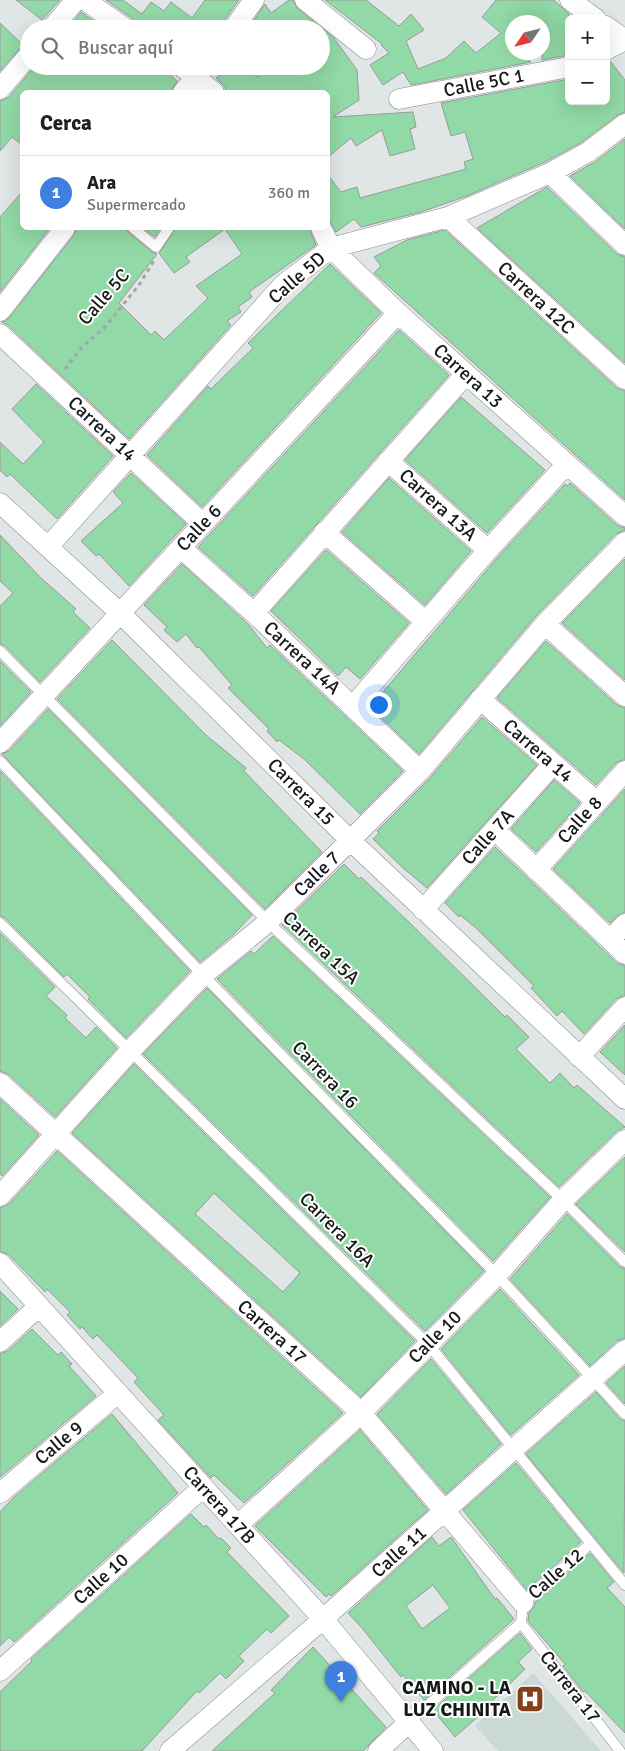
<!DOCTYPE html>
<html lang="es">
<meta charset="utf-8">
<style>
:root{--surface:#fff;--page:#f2f2f2;--text:#202124;--muted:#757577;--line:#e0e0e0;--accent:#7c3aed}
body{margin:0;font-family:Signika,sans-serif;background:var(--page);color:var(--text)}
.controls{position:absolute;right:15px;top:15px;display:grid;overflow:hidden;border-radius:8px;box-shadow:0 5px 20px #0002}
.controls button{width:45px;height:45px;display:grid;place-items:center;padding:0;border:0;border-bottom:1px solid var(--line);background:var(--surface);color:var(--text);font:25px sans-serif}
.compass{position:absolute;left:505px;top:15px;width:45px;height:45px;border-radius:50%;background:var(--surface);box-shadow:0 5px 20px #0002;rotate:235deg}
.you{position:absolute;left:378px;top:704px;width:18px;height:18px;margin:-12px;border:4px solid #fff;border-radius:50%;background:#1a73e8;box-shadow:0 0 0 8px #1a73e833}
.badge{display:grid;place-items:center;width:32px;height:32px;border-radius:50%;background:var(--accent);color:#fff;font-size:16px;font-weight:700}
.pin{position:absolute;translate:-50% -41px;filter:drop-shadow(0 1px 2px #0008)}
.pin::after{content:'';position:absolute;top:26px;width:18px;height:15px;background:inherit;clip-path:polygon(0 0,100% 0,50% 100%)}
.list{margin:0;padding:0;list-style:none}
h2{display:flex;justify-content:space-between;align-items:center;height:65px;margin:0;padding:0 20px;font-size:21px}
h2 small{font-size:16px;font-weight:400;color:var(--muted)}
.list li{display:grid;grid-template-columns:32px 1fr auto;gap:15px;align-items:center;box-sizing:border-box;height:75px;padding:0 20px;border-top:1px solid var(--line)}
.list b{display:block;font-size:19px;white-space:nowrap}
.list p{margin:0;font-size:16px;white-space:nowrap;color:var(--muted)}
.list em{font-size:16px;font-style:normal;color:var(--muted)}
.icon{flex:none;width:28px;height:28px;fill:none;stroke:currentColor;stroke-width:2;stroke-linecap:round;stroke-linejoin:round}
.map{position:relative;flex:none;width:625px;height:1751px;overflow:hidden}
.search{position:absolute;background:var(--surface);box-shadow:0 5px 20px #0002;left:20px;top:20px;width:310px;height:55px;display:flex;align-items:center;gap:12px;box-sizing:border-box;padding:0 18px;border-radius:28px;color:var(--muted);font-size:19px}
.panel{position:absolute;background:var(--surface);box-shadow:0 5px 20px #0002;left:20px;top:90px;width:310px;height:140px;border-radius:8px}
.map>svg:first-child{display:block}
</style>
<div class="map">
<svg width="625" height="1751" viewBox="0 0 625 1751">
<rect width="100%" height="100%" fill="#e0e6e5"/>
<path fill="#cbd9d6" d="M533,1673L601,1751H498L475,1726Z"/>
<path fill="#91d9a6" stroke="#979b98" fill-rule="evenodd" d="M16,0H60L42,20Z
M106,0H123L142,14L151,2L164,11L171,2L192,18L205,0H239L223,22L221,29H138L133,19Z
M289,0H293L298,9L334,38L357,70L359,100L333,117L413,112L416,127L410,129L415,149L390,156L382,130L356,146L351,138L328,157V92H226L225,87L216,78L230,66H249L257,77L270,66H321V29H248L265,4L271,13Z
M325,0H366L399,26L411,14L424,30L406,41L418,69L446,58L464,41L476,53L501,33L482,17L496,0H554L569,14V55L542,60V22H512V52H521L531,62L411,85L403,72L383,85L370,65L389,53L381,45L382,44Z
M81,12L105,29H67Z
M0,23L23,45L0,71Z
M610,61L625,80V112L618,115L582,142L545,162L467,196L421,212L361,227L354,219L336,232L328,218V175L341,192L357,187L360,198L466,169L464,162L473,159L465,132L451,136L441,103L569,79V101H606V62Z
M35,66H161L177,81L171,92H22V145L12,137L0,151V101L9,97Z
M625,139V229L570,176L595,162Z
M547,187L617,254L625,257V363L477,228Z
M22,192V228H50L0,292V217Z
M77,228H126L129,233L152,252L157,254L119,303L151,335L155,331L164,340L208,298L196,286L242,254L225,229L186,257L190,262L174,273L159,253L176,228H309L316,245L249,292L252,297L238,307L241,312L227,321L231,325L129,439L8,325L2,322L9,318L74,235Z
M143,228H161L155,237Z
M445,230L617,388L625,391V500L374,273L381,266L374,257L407,240Z
M330,264L381,313L202,507L147,455L208,386L211,389L253,348L248,343Z
M399,330L449,375L253,596L198,547Z
M36,384L113,456L57,519L10,474L7,477L0,470V442L23,464L44,442L12,409Z
M461,397L545,470L487,533L405,460Z
M131,473L186,524L129,586L99,554L96,556L81,541L123,503L113,492Z
M389,478L471,551L425,605L342,532Z
M570,483L617,525L625,528V530L616,534L536,616L419,754L370,707L497,558L565,484L567,486Z
M0,535L40,577L76,609L73,612L90,628L40,682L5,646L0,644V606L13,593L0,581Z
M326,550L409,623L360,679L346,667L338,676L271,611Z
M625,559V680L562,623Z
M182,564L248,624L267,648L270,645L403,771L360,814L304,759L279,740L277,742L267,731L269,729L228,688L232,685L199,647L197,648L186,634L177,642L164,630L167,627L144,605Z
M112,640L206,735L246,768L244,771L322,852L265,909L57,699Z
M546,641L617,705L625,708V759L616,763L596,785L497,698Z
M0,661L31,692L0,726Z
M48,709L252,915L234,934L200,962L2,754L9,751Z
M482,717L537,765L427,888L403,868L373,839L379,833L377,831L429,779Z
M0,771L190,971L126,1038L88,999L90,997L67,974L64,977L5,918L0,916Z
M554,780L580,803L536,852L511,829Z
M625,789V912L617,916L610,923L553,869Z
M495,847L617,963L625,966V995L616,999L584,1034L562,1011L557,1016L531,988L534,986L476,928L460,915L459,917L445,903Z
M344,864L359,879L361,877L410,923L505,1017L507,1015L529,1037L516,1049L550,1083L560,1073L574,1088L577,1085L625,1127L617,1131L559,1187L282,925Z
M0,933L55,987L46,996L67,1015L65,1018L86,1038L96,1027L117,1048L55,1117L8,1074L0,1071Z
M273,936L550,1197L493,1261L217,979L251,951L254,954Z
M207,988L484,1271L425,1331L143,1054Z
M625,1025V1075L600,1052Z
M134,1064L415,1341L361,1397L72,1133ZM214,1193L300,1273L283,1292L195,1214Z
M0,1099L39,1135L2,1176L0,1173Z
M57,1151L343,1413L244,1503L214,1475L211,1478L158,1420L164,1415L134,1382L138,1378L97,1335L93,1339L82,1327L80,1329L67,1315L70,1312L47,1289L45,1292L9,1255L0,1251V1208L9,1204Z
M625,1157V1252L576,1204Z
M567,1214L620,1267L625,1269V1338L617,1341L590,1366L510,1279Z
M500,1289L579,1375L511,1435L441,1349Z
M0,1291L18,1309L0,1326Z
M32,1329L58,1355L61,1352L72,1364L69,1366L96,1396L0,1477V1354L8,1351Z
M431,1359L501,1444L446,1494L377,1414Z
M625,1366V1404L606,1383Z
M596,1392L620,1419L625,1421L624,1573L526,1454Z
M112,1414L178,1493L14,1642L9,1637L0,1646V1512L14,1497Z
M360,1430L428,1510L331,1596L329,1594L326,1597L255,1526Z
M516,1463L581,1542L527,1590L463,1510Z
M191,1514L204,1527L206,1525L219,1539L221,1538L231,1548L227,1552L289,1616L271,1633L267,1629L239,1656L244,1661L226,1679L220,1673L199,1693L197,1691L142,1751H0V1692L32,1661L31,1659Z
M432,1537L439,1546L451,1537L495,1599L497,1598L514,1619L424,1700L403,1675L401,1677L362,1628L348,1613ZM433,1585L450,1608L422,1629L406,1606Z
M590,1553L614,1582L607,1588L625,1607V1733L585,1691L583,1692L563,1666L565,1664L528,1621L529,1613L534,1607L535,1602Z
M520,1633L532,1649L518,1662L525,1669L480,1713L481,1714L455,1737L433,1710Z
M313,1647L386,1727L367,1747L363,1751H212L275,1693L271,1690Z"/>
<g fill="none" stroke-linecap="round" stroke-linejoin="round">
<defs>
<path id="lane" d="M133,228L156,247L169,228
M0,651L268,922L563,1200L625,1262
M0,761L203,975L497,1275L625,1414
M0,923L428,1344L625,1585
M521,1623L620,1751
M408,1723L521,1623L523,1603L591,1543"/>
<path id="street" d="M85,0L126,29
M305,0L366,49
M570,0L596,19
M606,26L625,40
M51,29L76,0
M233,29L254,0
M606,50L625,40
M181,66L214,92
M0,89L29,55
M183,92L204,68
M399,99L569,67
M550,173L625,245
M448,217L625,379
M321,228L331,248L398,313L625,516
M0,311L65,228
M0,334L203,524
M388,461L488,550
M0,503L120,613L351,841L625,1099
M324,532L425,621
M48,547L283,285L331,248L448,217L550,173L588,152L625,124
M181,548L254,613L420,771
M254,613L466,374
M545,624L625,696
M480,699L597,802
M353,706L488,550L566,465
M0,743L398,313
M495,830L625,954
M536,870L625,771
M423,910L553,764
M610,940L625,924
M579,1057L625,1007
M0,1083L361,1413L523,1603
M0,1196L131,1050L203,975L268,922L420,771L545,624L625,542
M0,1263L323,1619L433,1751
M0,1342L39,1306
M0,1493L118,1393
M238,1525L361,1413L497,1275L563,1200L625,1140
M0,1671L203,1487
M170,1751L323,1619L625,1350
M378,1751L408,1723"/>
</defs>
<use href="#lane" stroke="#868b8a" stroke-width="11"/>
<use href="#street" stroke="#868b8a" stroke-width="21"/>
<path stroke="#a3a8a7" stroke-width="3" stroke-dasharray="4 4" stroke-linecap="butt" d="M65,369L82,347L105,327L139,285L155,259"/>
<use href="#lane" stroke="#fff" stroke-width="10"/>
<use href="#street" stroke="#fff" stroke-width="20"/>
</g>
<defs>
<symbol id="hospital-square" viewBox="-11 -11 22 22"><rect x="-9" y="-9" width="18" height="18" rx="4" fill="#853f1b" stroke="#fff"/><path d="M-5-5h3v3.5h4V-5h3V5h-3V1.5h-4V5h-3Z" fill="#fff"/></symbol>
</defs>
<g fill-rule="evenodd">
<use href="#hospital-square" x="514" y="1683" width="32" height="32"/>
</g>
<g text-anchor="middle" dominant-baseline="central" stroke-width="4" stroke-linejoin="round" paint-order="stroke">
<g font-size="19" fill="#161817" stroke="#fff">
<text transform="translate(484 83) rotate(-11)">Calle 5C 1</text>
<text transform="translate(297 278) rotate(-41)">Calle 5D</text>
<text transform="translate(104 297) rotate(-49)">Calle 5C</text>
<text transform="translate(536 298) rotate(43)">Carrera 12C</text>
<text transform="translate(468 376) rotate(42)">Carrera 13</text>
<text transform="translate(102 429) rotate(43)">Carrera 14</text>
<text transform="translate(438 505) rotate(42)">Carrera 13A</text>
<text transform="translate(199 528) rotate(-47)">Calle 6</text>
<text transform="translate(302 658) rotate(43)">Carrera 14A</text>
<text transform="translate(538 751) rotate(41)">Carrera 14</text>
<text transform="translate(301 792) rotate(45)">Carrera 15</text>
<text transform="translate(580 820) rotate(-48)">Calle 8</text>
<text transform="translate(488 837) rotate(-48)">Calle 7A</text>
<text transform="translate(317 874) rotate(-44)">Calle 7</text>
<text transform="translate(321 948) rotate(43)">Carrera 15A</text>
<text transform="translate(325 1075) rotate(46)">Carrera 16</text>
<text transform="translate(337 1230) rotate(45)">Carrera 16A</text>
<text transform="translate(272 1332) rotate(42)">Carrera 17</text>
<text transform="translate(435 1337) rotate(-45)">Calle 10</text>
<text transform="translate(59 1443) rotate(-40)">Calle 9</text>
<text transform="translate(219 1505) rotate(48)">Carrera 17B</text>
<text transform="translate(399 1552) rotate(-42)">Calle 11</text>
<text transform="translate(556 1574) rotate(-41)">Calle 12</text>
<text transform="translate(101 1579) rotate(-42)">Calle 10</text>
<text transform="translate(570 1687) rotate(52)">Carrera 17</text>
</g>
<g font-size="19" font-weight="bold" fill="#161817" stroke="#fff" text-anchor="end">
<text x="511" y="1688">CAMINO - LA<tspan x="511" dy="22">LUZ CHINITA</tspan></text>
</g>
</g>
</svg>
<div class="controls">
<button>+</button>
<button>−</button>
</div>
<svg class="compass" viewBox="-18 -18 36 36"><path d="M0-13l5 13h-10z" fill="#e53935"/><path d="M0 13l5-13h-10z" fill="#757577"/></svg>
<div class="you"></div>
<div class="pin badge" style="left:341px;top:1702px;background:#3f7fe0">1</div>
<div class="search"><svg class="icon" aria-label="search" viewBox="0 0 24 24"><circle cx="10" cy="10" r="6"/><path d="M15 15l6 6"/></svg>Buscar aquí</div>
<section class="panel">
<h2>Cerca<small></small></h2>
<ul class="list">
<li><span class="badge" style="background:#3f7fe0">1</span><div><b>Ara</b><p>Supermercado</p></div><em>360 m</em></li>
</ul>
</section>
</div>
